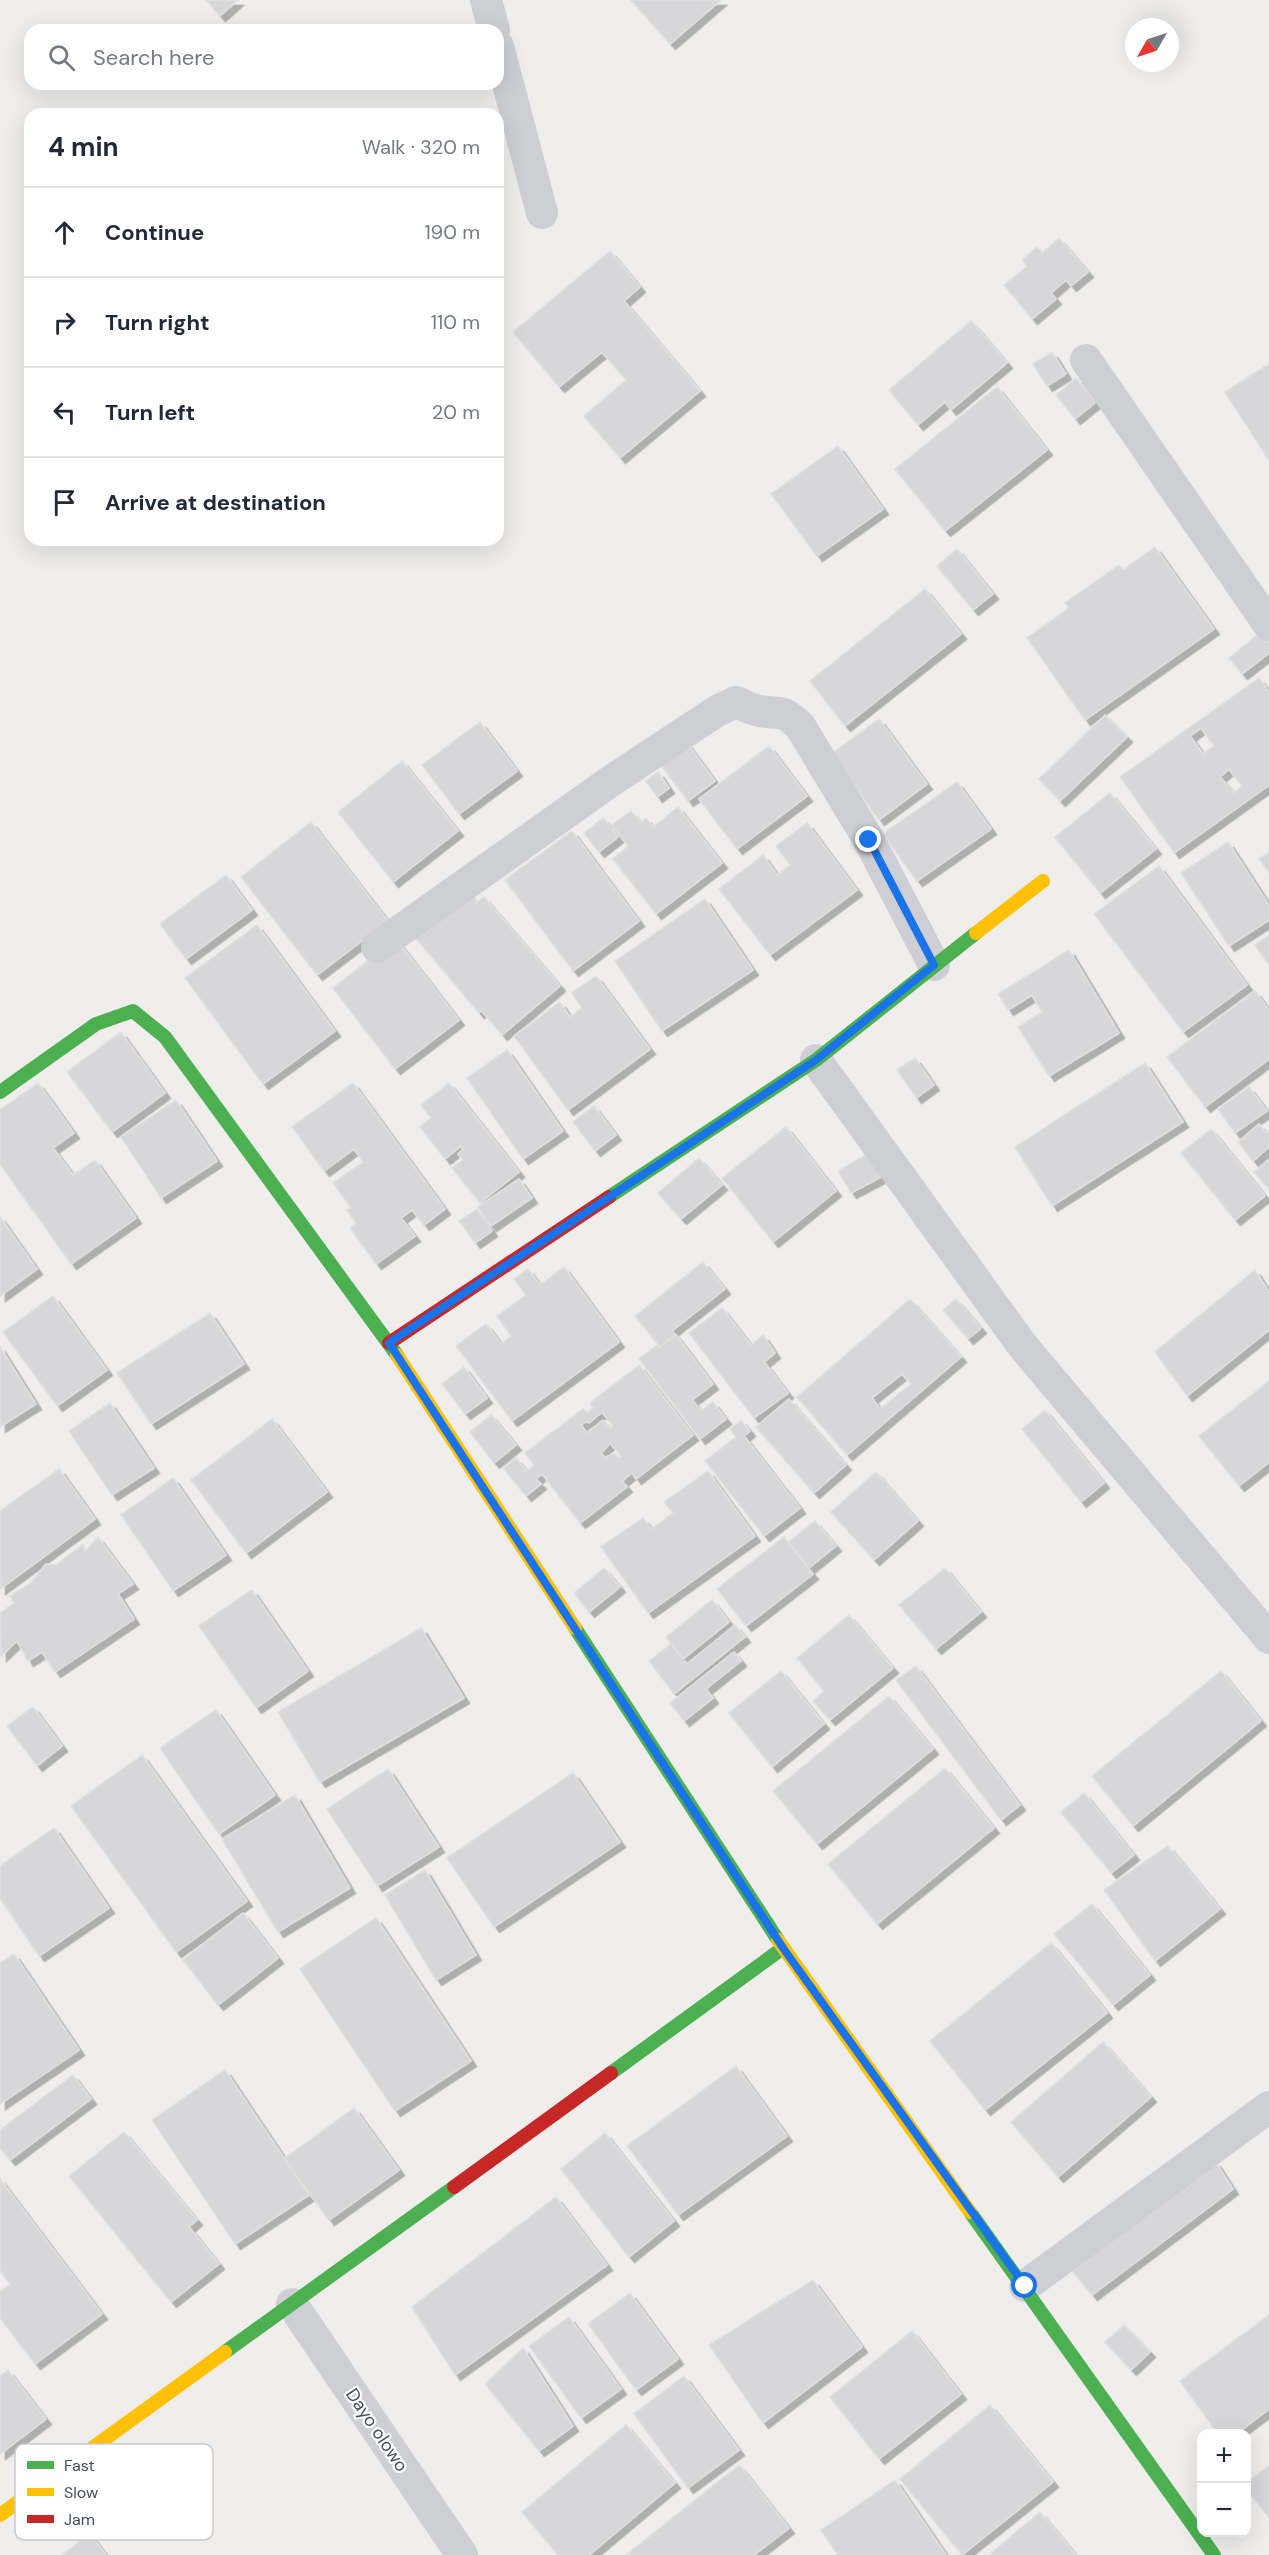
<!DOCTYPE html>
<meta charset="utf-8">
<style>
:root{--surface:#fff;--page:#f6f6f7;--text:#1f2937;--muted:#747a83;--line:#e0e1e3}
body{margin:0;font-family:"DM Sans",sans-serif;background:var(--page);color:var(--text)}
.controls{position:absolute;right:18px;bottom:18px;display:grid;overflow:hidden;border-radius:12px;box-shadow:0 6px 24px #0002}
.controls button{width:54px;height:54px;display:grid;place-items:center;padding:0;border:0;border-bottom:2px solid var(--line);background:var(--surface);color:var(--text);font:30px sans-serif}
.compass{position:absolute;left:1125px;top:18px;width:54px;height:54px;border-radius:50%;background:var(--surface);box-shadow:0 6px 24px #0002;rotate:231deg}
.stop{position:absolute;width:18px;height:18px;margin:-14px;border:4px solid #1a73e8;border-radius:50%;background:#fff}
.stop.end{background:#1a73e8;border-color:#fff;box-shadow:0 2px 6px #0008}
.list{margin:0;padding:0;list-style:none}
h2{display:flex;justify-content:space-between;align-items:center;height:78px;margin:0;padding:0 24px;font-size:26px}
h2 small{font-size:20px;font-weight:400;color:var(--muted)}
.list li{display:grid;grid-template-columns:39px 1fr auto;gap:18px;align-items:center;box-sizing:border-box;height:90px;padding:0 24px;border-top:2px solid var(--line)}
.list b{display:block;font-size:22px;white-space:nowrap}
.list em{font-size:20px;font-style:normal;color:var(--muted)}
.icon{flex:none;width:33px;height:33px;fill:none;stroke:currentColor;stroke-width:2;stroke-linecap:round;stroke-linejoin:round}
.map{position:relative;flex:none;width:1269px;height:2555px;overflow:hidden}
.search{position:absolute;background:var(--surface);box-shadow:0 6px 24px #0002;left:24px;top:24px;width:480px;height:66px;display:flex;align-items:center;gap:15px;box-sizing:border-box;padding:0 21px;border-radius:18px;color:var(--muted);font-size:22px}
.panel{position:absolute;background:var(--surface);box-shadow:0 6px 24px #0002;left:24px;top:108px;width:480px;height:438px;border-radius:18px}
.map>svg:first-child{display:block}
</style>
<div class="map">
<svg width="1269" height="2555" viewBox="0 0 1269 2555">
<defs>
<filter id="shadow"><feDropShadow dx="5.5" dy="5.5" stdDeviation="0" flood-color="#0004"/></filter>
</defs>
<rect width="100%" height="100%" fill="#efeeed"/>
<path fill="#d7d7d9" stroke="#e0dfe0" stroke-width="1.5" fill-rule="evenodd" filter="url(#shadow)" d="M206,0H238L220,16Z
M631,0H721L670,44Z
M1059,238L1088,272L1071,286L1066,280L1051,293L1056,299L1032,319L1004,285L1027,266L1022,260L1037,247L1042,253Z
M610,251L640,287L624,301L700,391L620,458L584,416L626,380L602,352L559,387L513,332Z
M971,321L1007,363L951,410L945,402L918,425L889,390Z
M1052,352L1066,374L1047,386L1033,364Z
M1269,364V459H1268L1225,392Z
M1076,378L1096,402L1075,419L1056,395Z
M997,387L1047,450L945,531L895,469Z
M838,446L883,509L817,556L771,494Z
M1155,547L1214,629L1085,720L1027,638L1069,608L1065,603L1119,565L1123,570Z
M957,549L993,594L973,610L937,566Z
M925,589L961,634L845,726L810,681Z
M1262,631L1269,639V653L1242,674L1229,658Z
M1259,678L1269,692V785L1174,853L1120,777ZM1201,728L1214,746L1203,754L1190,736ZM1229,769L1242,786L1234,793L1220,777Z
M1105,715L1127,737L1060,801L1039,779Z
M879,719L927,784L879,820L831,754Z
M480,722L517,771L459,814L422,765Z
M686,742L715,781L688,801L659,763Z
M769,746L807,796L737,849L699,799Z
M402,761L458,831L393,882L338,812Z
M658,772L669,788L657,797L646,781Z
M957,782L991,829L917,881L883,834Z
M1110,793L1156,849L1100,893L1055,837Z
M678,807L722,863L656,914L613,859L628,846L612,825L631,811L641,822L646,818L653,827Z
M603,818L618,837L599,852L584,833Z
M311,822L388,921L317,975L241,877Z
M807,823L857,890L770,955L719,889L763,855L777,875L790,865L776,846Z
M572,831L639,921L573,971L505,880Z
M1228,842L1269,905V920L1229,946L1181,873Z
M1269,852V872L1259,859Z
M1159,866L1247,985L1183,1032L1094,914Z
M226,875L252,910L186,959L160,924Z
M468,893L476,903L484,897L560,986L502,1035L481,1010L479,1013L415,937Z
M705,899L753,970L662,1031L615,961Z
M257,925L335,1031L263,1084L185,978Z
M1269,935V965L1255,945Z
M396,939L459,1020L395,1069L333,988Z
M1069,950L1119,1033L1049,1076L1018,1027L1042,1012L1032,995L1008,1010L998,994Z
M596,976L650,1049L568,1110L514,1036L560,1002L570,1017L582,1008L572,993Z
M1255,991L1269,1010V1059L1205,1107L1167,1057Z
M121,1032L165,1093L112,1132L67,1072Z
M507,1050L563,1131L523,1159L467,1078Z
M915,1058L934,1085L916,1098L897,1070Z
M1145,1063L1183,1122L1052,1206L1015,1147Z
M38,1083L74,1133L53,1148L73,1175L95,1160L136,1218L71,1264L0,1164V1110Z
M353,1083L445,1209L424,1225L412,1210L401,1218L415,1236L376,1264L350,1228L356,1223L347,1210L351,1208L333,1183L363,1162L354,1149L324,1171L292,1127Z
M449,1083L519,1172L480,1203L452,1168L463,1160L458,1154L463,1149L461,1146L445,1159L420,1127L431,1118L421,1105Z
M1249,1087L1267,1111L1235,1133L1218,1109Z
M176,1100L217,1161L161,1198L121,1137Z
M594,1106L616,1135L595,1151L573,1122Z
M1259,1124L1269,1136V1147L1253,1161L1238,1142Z
M786,1127L836,1191L773,1242L722,1178Z
M1211,1129L1265,1196L1235,1220L1181,1153Z
M871,1152L885,1175L851,1193L838,1171Z
M699,1158L722,1185L681,1219L658,1193Z
M1269,1160V1189L1254,1172Z
M519,1179L532,1198L491,1226L478,1207Z
M477,1209L492,1231L475,1243L459,1221Z
M0,1217L37,1269L0,1296Z
M703,1262L725,1289L672,1331L675,1334L660,1347L635,1316Z
M564,1267L619,1342L512,1421L456,1346L486,1324L501,1344L511,1336L497,1316L526,1295L514,1279L528,1269L540,1285Z
M1255,1270L1269,1292V1330L1187,1396L1155,1352Z
M53,1296L107,1370L57,1406L3,1332Z
M910,1299L961,1357L847,1455L797,1397ZM902,1374L911,1384L880,1409L872,1398Z
M956,1299L981,1328L968,1339L943,1310Z
M722,1308L751,1345L763,1335L775,1353L764,1362L788,1393L754,1418L689,1333Z
M210,1313L244,1364L151,1424L117,1373Z
M676,1335L713,1384L692,1400L701,1411L713,1402L726,1419L700,1439L639,1359L657,1345L659,1348Z
M0,1347L36,1404L0,1427Z
M639,1365L693,1435L636,1479L632,1473L622,1481L627,1487L580,1523L542,1474L536,1479L541,1484L526,1496L503,1468L516,1458L527,1471L534,1465L525,1453L583,1409L587,1413L593,1408L590,1403ZM602,1412L613,1426L610,1428L603,1420L587,1433L581,1425L587,1421L589,1423ZM610,1443L621,1456L619,1458L614,1453L605,1458L601,1453Z
M464,1367L487,1398L465,1414L442,1384Z
M1269,1381V1462L1239,1486L1199,1436Z
M789,1399L846,1465L814,1493L756,1427Z
M110,1403L154,1468L112,1495L69,1431Z
M1045,1410L1104,1483L1081,1502L1022,1429Z
M491,1415L516,1445L494,1463L470,1432Z
M272,1419L327,1492L246,1553L191,1480Z
M741,1420L750,1431L744,1436L800,1508L764,1536L705,1461L736,1437L730,1429Z
M59,1469L95,1519L0,1589V1511Z
M708,1471L755,1536L648,1613L601,1547L643,1518L651,1529L673,1513L664,1502Z
M876,1472L918,1521L874,1560L831,1512Z
M173,1478L226,1555L173,1591L121,1515Z
M815,1521L836,1546L809,1568L788,1542Z
M98,1537L133,1584L118,1594L134,1619L55,1672L42,1652L28,1661L17,1641L1,1656L0,1613L14,1603L10,1596L31,1583L46,1564L56,1565L83,1544L85,1552Z
M784,1537L813,1574L746,1626L717,1589Z
M604,1568L620,1587L589,1612L574,1593Z
M945,1568L981,1612L936,1649L899,1605Z
M252,1590L308,1671L256,1708L199,1626Z
M712,1600L729,1622L683,1659L666,1637Z
M849,1615L893,1668L830,1720L813,1701L824,1691L797,1658Z
M735,1625L745,1637L674,1694L649,1661L671,1644L687,1664Z
M421,1628L464,1698L320,1782L278,1712Z
M734,1652L741,1661L706,1689L713,1698L684,1721L670,1703Z
M916,1666L1020,1805L1001,1820L896,1680Z
M781,1671L824,1724L772,1767L729,1713Z
M1221,1671L1261,1721L1133,1826L1092,1776Z
M889,1696L933,1749L817,1844L773,1791Z
M33,1707L62,1746L37,1766L7,1726Z
M216,1710L275,1795L219,1834L160,1748Z
M142,1755L247,1901L176,1952L71,1806Z
M945,1768L994,1828L877,1924L828,1864Z
M388,1769L439,1847L377,1886L327,1809Z
M573,1773L620,1842L494,1927L447,1858Z
M1084,1793L1134,1855L1111,1873L1061,1812Z
M295,1795L350,1888L278,1932L222,1839Z
M54,1828L109,1908L39,1956L0,1898V1866Z
M1168,1846L1220,1909L1155,1961L1104,1890Z
M425,1870L476,1955L436,1980L385,1895Z
M1092,1904L1150,1975L1113,2005L1054,1934Z
M243,1913L278,1958L218,2005L183,1960Z
M376,1918L471,2061L395,2111L300,1969Z
M1051,1943L1107,2013L985,2110L930,2041Z
M14,1954L79,2050L0,2104V1963Z
M1103,2042L1151,2097L1058,2177L1011,2122Z
M736,2066L787,2136L678,2215L627,2146Z
M225,2070L309,2195L235,2244L152,2120Z
M73,2075L91,2099L10,2160L0,2148V2130Z
M354,2108L399,2170L329,2220L284,2159Z
M124,2132L197,2220L189,2227L219,2264L171,2302L69,2176Z
M605,2133L674,2221L629,2257L561,2169Z
M1215,2161L1233,2189L1092,2295L1072,2271Z
M0,2179L102,2314L35,2364L0,2318V2292L10,2284L0,2271Z
M556,2197L607,2265L455,2375L412,2307Z
M813,2280L862,2347L763,2423L709,2345Z
M630,2293L678,2359L636,2390L588,2324Z
M1269,2315V2409L1236,2434H1218L1180,2381Z
M569,2317L621,2389L581,2418L529,2346Z
M1124,2325L1150,2352L1131,2370L1105,2342Z
M912,2331L961,2394L879,2459L830,2397Z
M523,2348L573,2426L539,2451L485,2384Z
M8,2370L46,2419L0,2454V2376Z
M684,2376L739,2450L688,2488L634,2414Z
M990,2405L1053,2482L962,2555L900,2479Z
M626,2425L675,2483L589,2555H558L522,2512Z
M739,2465L789,2528L754,2555H626Z
M1269,2466V2518L1246,2488V2483Z
M895,2480L946,2555H838L821,2530Z
M1040,2512L1076,2555H989Z
M90,2534L106,2555H62Z"/>
<g fill="none" stroke-linecap="round" stroke-linejoin="round">
<path stroke="#cecfd4" stroke-width="32" d="M486,0L494,30
M498,46L542,213
M1086,360L1269,625
M377,947L611,781L717,711L736,702C744,705 752,710 760,711C783,715 780,708 800,726L869,840L934,965
M816,1060L1022,1345L1269,1638
M1025,2286L1269,2107
M292,2304L462,2555"/>
<path stroke="#4caf50" stroke-width="14" d="M0,1092L96,1024L133,1011L165,1037L397,1355
M609,1197L816,1060L976,933
M575,1628L778,1940
M611,2073L783,1948
M970,2212L1214,2555
M225,2352L454,2187"/>
<path stroke="#ffc107" stroke-width="14" d="M976,933L1043,881
M397,1355L575,1628
M778,1940L970,2212
M0,2515L225,2352"/>
<path stroke="#c62828" stroke-width="14" d="M389,1343L609,1197
M454,2187L611,2073"/>
</g>
<g fill="none" stroke-linecap="round" stroke-linejoin="round">
<path stroke="#1a73e8" stroke-width="8" d="M869,840L934,965L816,1060L389,1343L783,1948L1025,2286"/>
</g>
<g text-anchor="middle" dominant-baseline="central" stroke-width="4.5" stroke-linejoin="round" paint-order="stroke">
<g font-size="18" fill="#434d5b" stroke="#fff">
<text transform="translate(377 2430) rotate(56)">Dayo olowo</text>
</g>
</g>
<rect x="15" y="2444" width="198" height="96" rx="9" fill="#fff" stroke="#c7cace" stroke-width="1.5"/>
<rect x="27" y="2461" width="27" height="8" fill="#4caf50"/>
<rect x="27" y="2488" width="27" height="8" fill="#ffc107"/>
<rect x="27" y="2515" width="27" height="8" fill="#c62828"/>
<g font-size="16" fill="#434d5b">
<text x="64" y="2471">Fast</text>
<text x="64" y="2498">Slow</text>
<text x="64" y="2525">Jam</text>
</g>
</svg>
<div class="controls">
<button>+</button>
<button>−</button>
</div>
<svg class="compass" viewBox="-18 -18 36 36"><path d="M0-13l5 13h-10z" fill="#e53935"/><path d="M0 13l5-13h-10z" fill="#747a83"/></svg>
<div class="stop" style="left:1025px;top:2286px"></div>
<div class="stop end" style="left:869px;top:840px"></div>
<div class="search"><svg class="icon" aria-label="search" viewBox="0 0 24 24"><circle cx="10" cy="10" r="6"/><path d="M15 15l6 6"/></svg>Search here</div>
<section class="panel">
<h2>4 min<small>Walk · 320 m</small></h2>
<ul class="list">
<li><svg class="icon" aria-label="ahead" viewBox="0 0 24 24"><path d="M12 20V5M6 11l6-6 6 6"/></svg><div><b>Continue</b></div><em>190 m</em></li>
<li><svg class="icon" aria-label="right" viewBox="0 0 24 24"><path d="M7 20v-9h11M14 6l5 5-5 5"/></svg><div><b>Turn right</b></div><em>110 m</em></li>
<li><svg class="icon" aria-label="left" viewBox="0 0 24 24"><path d="M17 20v-9H6M10 6l-5 5 5 5"/></svg><div><b>Turn left</b></div><em>20 m</em></li>
<li><svg class="icon" aria-label="arrive" viewBox="0 0 24 24"><path d="M6 21V4h12l-3 4 3 4H6"/></svg><div><b>Arrive at destination</b></div></li>
</ul>
</section>
</div>
